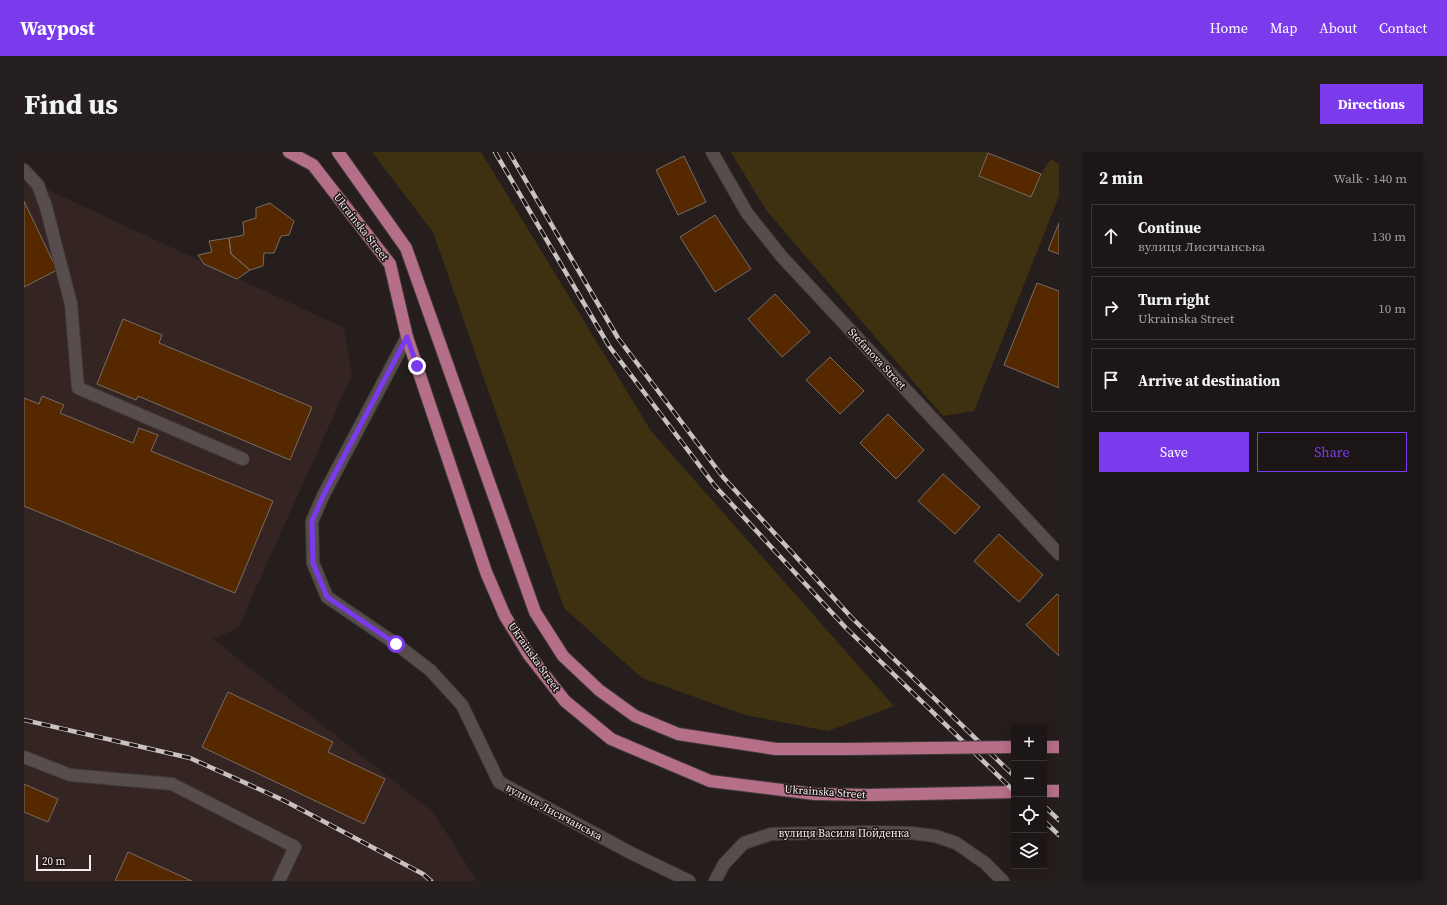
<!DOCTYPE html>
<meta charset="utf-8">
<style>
:root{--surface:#1c1616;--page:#251f1f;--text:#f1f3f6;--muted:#a09fa1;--line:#3a3535;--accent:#7c3aed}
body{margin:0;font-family:"Source Serif 4",serif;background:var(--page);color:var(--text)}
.controls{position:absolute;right:12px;bottom:12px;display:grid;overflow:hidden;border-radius:0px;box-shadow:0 2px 10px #0003}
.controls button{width:36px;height:36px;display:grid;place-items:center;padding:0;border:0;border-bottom:1px solid var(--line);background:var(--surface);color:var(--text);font:20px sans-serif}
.scale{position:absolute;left:12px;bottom:10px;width:55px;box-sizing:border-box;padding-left:4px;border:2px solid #f2ecec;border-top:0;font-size:11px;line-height:14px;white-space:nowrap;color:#f2ecec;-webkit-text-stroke:3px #1d1514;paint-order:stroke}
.stop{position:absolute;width:12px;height:12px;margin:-9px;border:3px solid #7c3aed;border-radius:50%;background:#fff}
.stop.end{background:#7c3aed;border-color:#fff;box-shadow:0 1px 4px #0008}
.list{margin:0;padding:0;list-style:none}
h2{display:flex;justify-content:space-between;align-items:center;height:52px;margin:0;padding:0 16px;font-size:17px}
h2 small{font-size:13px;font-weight:400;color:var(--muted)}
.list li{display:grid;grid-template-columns:26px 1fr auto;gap:12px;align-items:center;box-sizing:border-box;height:64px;margin:0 8px 8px;padding:0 8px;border:1px solid var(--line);border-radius:0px}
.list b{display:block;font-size:15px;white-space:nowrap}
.list p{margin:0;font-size:13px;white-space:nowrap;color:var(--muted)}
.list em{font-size:13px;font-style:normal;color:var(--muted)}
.actions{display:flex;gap:8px;padding:12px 16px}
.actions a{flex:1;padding:9px 0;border:1px solid var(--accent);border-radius:0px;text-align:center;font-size:14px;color:var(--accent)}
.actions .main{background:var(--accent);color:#fff}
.icon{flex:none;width:22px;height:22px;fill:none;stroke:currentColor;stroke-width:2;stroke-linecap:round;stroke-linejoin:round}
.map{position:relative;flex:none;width:1035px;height:729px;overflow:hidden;border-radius:0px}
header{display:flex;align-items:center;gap:24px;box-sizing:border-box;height:56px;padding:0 20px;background:var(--accent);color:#fff}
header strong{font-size:19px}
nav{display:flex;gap:22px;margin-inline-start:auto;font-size:14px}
.intro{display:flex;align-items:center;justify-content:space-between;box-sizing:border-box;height:96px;padding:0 24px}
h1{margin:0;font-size:28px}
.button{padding:10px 18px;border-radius:0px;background:var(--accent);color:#fff;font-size:14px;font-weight:700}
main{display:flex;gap:24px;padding:0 24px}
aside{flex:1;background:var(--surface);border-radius:0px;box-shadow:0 2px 10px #0003}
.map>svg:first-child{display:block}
</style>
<header>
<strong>Waypost</strong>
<nav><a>Home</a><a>Map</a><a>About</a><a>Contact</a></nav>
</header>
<div class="intro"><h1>Find us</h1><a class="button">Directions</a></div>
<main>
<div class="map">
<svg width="1035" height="729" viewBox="0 0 1035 729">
<rect width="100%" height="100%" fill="#261e1d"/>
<path fill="#342523" d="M5,29L320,176L328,223L214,476L189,487L409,660L453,729H0V31Z"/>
<path fill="#3e3111" d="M348,0H457L627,279L870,554L804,579L721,563L618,526L540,456L409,80Z
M707,0H964L955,24L1007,45L1017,22L1027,7L1035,12V44L950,259L919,264L742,58Z"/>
<path fill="#552800" stroke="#756d68" d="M964,1L1017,22L1007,45L955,24Z
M660,4L682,50L654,63L632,18Z
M0,49L33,118L0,135Z
M246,51L270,69L265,83L257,84L250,101H240L239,114L226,118L207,102L205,86L220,83L219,70L232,66V56Z
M691,63L727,117L691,140L656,85Z
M1035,71V102L1024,98Z
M205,86L207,102L226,118L213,127L180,112L174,103L188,100L185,89Z
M1013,131L1035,139V236L980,213Z
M751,142L786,180L758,205L724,167Z
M99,167L138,183L135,191L288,255L266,308L114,244L112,248L73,232Z
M806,205L840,239L816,262L782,228Z
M18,244L40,253L36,261L109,291L115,276L134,283L127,299L249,349L211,441L0,354V246L15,252Z
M864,262L900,298L872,327L836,291Z
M919,322L956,355L931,382L894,349Z
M975,382L1019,423L995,450L950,409Z
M1033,442L1035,444V504L1002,473Z
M204,540L309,590L304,600L361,627L340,672L178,595Z
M0,632L34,647L24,670L0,660Z
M104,700L168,729H91Z"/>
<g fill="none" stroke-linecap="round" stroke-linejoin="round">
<defs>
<path id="minor" d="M688,0L723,61L758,105L1035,402
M0,18L14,33L22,55L47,152L54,236L219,307
M383,185L300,342L288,369L289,411L303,445L372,492L406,518L438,553L475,630L607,701L665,729
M0,605L46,623L148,632L271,695L255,729
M691,729L700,712L720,691L747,682L843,680L888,681L911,684L932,691L961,711L979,729"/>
<path id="major" d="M265,0L289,13L366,112L383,185L462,420L481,464L505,503L541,549L587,587L686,629L791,642L845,643L990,640
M314,0L382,96L511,460L539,504L575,538L611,564L654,582L752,597H822
M1020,595H1035
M1020,639H1035"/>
</defs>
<use href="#minor" stroke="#413a3a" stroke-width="14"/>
<use href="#major" stroke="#413a3a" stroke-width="14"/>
<use href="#minor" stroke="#574d4c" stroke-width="12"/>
<use href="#major" stroke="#b66f89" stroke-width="12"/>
<defs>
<path id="rail" d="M471,0L585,194L691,334L822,476L990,639
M485,0L594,186L699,325L828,466L990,624
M0,568L166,606L259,648L399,722L407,729
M1020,654L1035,668
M1020,669L1035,683"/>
</defs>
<use href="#rail" stroke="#c8c2c1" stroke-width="4.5"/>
<use href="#rail" stroke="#1d1514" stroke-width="3" stroke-dasharray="9" stroke-linecap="butt"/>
<defs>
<path id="major-bridge" d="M822,597L990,595"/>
</defs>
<use href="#major-bridge" stroke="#413a3a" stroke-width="14" stroke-linecap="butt"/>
<use href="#major-bridge" stroke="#b66f89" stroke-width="12"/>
</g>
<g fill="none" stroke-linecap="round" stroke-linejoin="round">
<path stroke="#7c3aed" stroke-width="5" d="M372,492L303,445L289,411L288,369L300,342L383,185L393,214"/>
</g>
<g text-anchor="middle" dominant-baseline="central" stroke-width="3" stroke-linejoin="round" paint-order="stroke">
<g font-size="11" fill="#f2ecec" stroke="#1d1514">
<text transform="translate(337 75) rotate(52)">Ukrainska Street</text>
<text transform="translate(853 207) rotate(47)">Stefanova Street</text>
<text transform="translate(510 505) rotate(55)">Ukrainska Street</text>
<text transform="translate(801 640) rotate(4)">Ukrainska Street</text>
<text transform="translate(530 660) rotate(28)">вулиця Лисичанська</text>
<text x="820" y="681">вулиця Василя Пойденка</text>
</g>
</g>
</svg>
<div class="controls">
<button>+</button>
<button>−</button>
<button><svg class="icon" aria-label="locate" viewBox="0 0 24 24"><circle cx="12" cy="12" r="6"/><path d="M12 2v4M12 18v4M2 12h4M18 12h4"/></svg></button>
<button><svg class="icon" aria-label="layers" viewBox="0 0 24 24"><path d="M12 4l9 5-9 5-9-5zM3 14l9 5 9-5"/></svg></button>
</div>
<div class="scale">20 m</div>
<div class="stop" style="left:372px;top:492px"></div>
<div class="stop end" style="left:393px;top:214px"></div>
</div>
<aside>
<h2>2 min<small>Walk · 140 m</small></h2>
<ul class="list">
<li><svg class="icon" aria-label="ahead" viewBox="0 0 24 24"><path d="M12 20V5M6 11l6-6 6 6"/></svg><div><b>Continue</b><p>вулиця Лисичанська</p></div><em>130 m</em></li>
<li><svg class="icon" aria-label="right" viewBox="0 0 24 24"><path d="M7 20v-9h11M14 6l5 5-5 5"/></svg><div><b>Turn right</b><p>Ukrainska Street</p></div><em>10 m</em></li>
<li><svg class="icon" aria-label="arrive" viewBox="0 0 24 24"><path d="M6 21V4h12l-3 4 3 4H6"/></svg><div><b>Arrive at destination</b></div></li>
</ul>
<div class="actions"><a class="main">Save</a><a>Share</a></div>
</aside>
</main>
